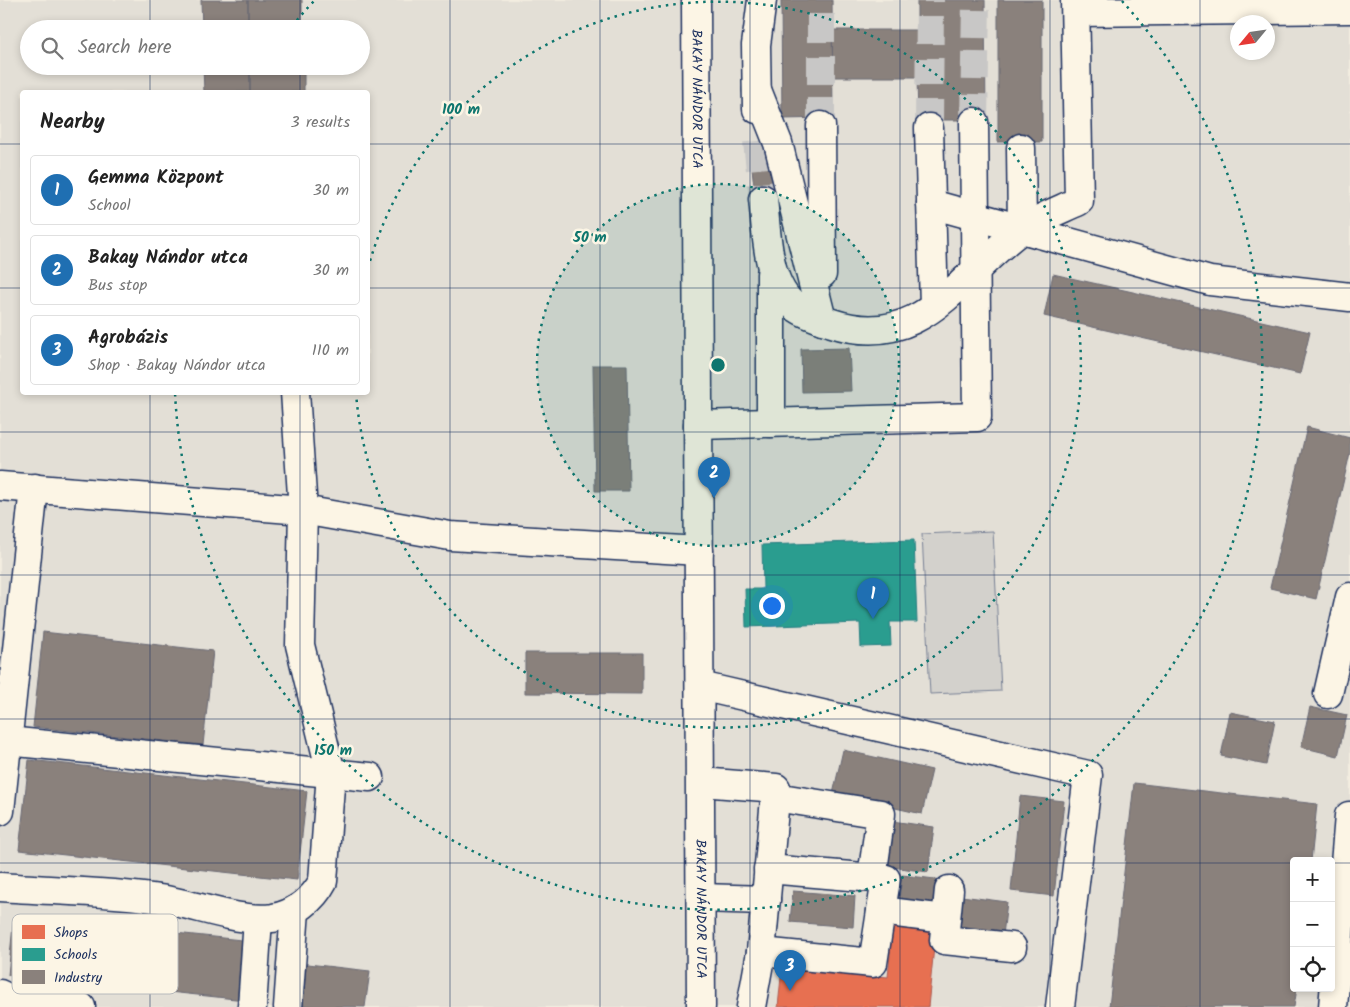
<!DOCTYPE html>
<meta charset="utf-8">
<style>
:root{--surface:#fff;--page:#f2f2f2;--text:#222;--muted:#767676;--line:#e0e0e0;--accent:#1f6fb2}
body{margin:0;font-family:Kalam,sans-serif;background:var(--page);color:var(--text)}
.controls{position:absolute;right:15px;bottom:15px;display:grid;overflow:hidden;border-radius:5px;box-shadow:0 2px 8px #0003}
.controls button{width:45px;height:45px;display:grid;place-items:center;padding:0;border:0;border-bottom:1px solid var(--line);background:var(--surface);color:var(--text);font:25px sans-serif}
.compass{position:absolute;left:1230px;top:15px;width:45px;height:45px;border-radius:50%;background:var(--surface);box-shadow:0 2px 8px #0003;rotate:241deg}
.you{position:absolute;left:771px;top:605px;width:18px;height:18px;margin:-12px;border:4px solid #fff;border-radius:50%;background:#1a73e8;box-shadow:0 0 0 8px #1a73e833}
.badge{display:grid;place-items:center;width:32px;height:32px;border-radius:50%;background:var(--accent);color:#fff;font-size:16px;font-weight:700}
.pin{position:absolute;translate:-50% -41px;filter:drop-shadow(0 1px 2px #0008)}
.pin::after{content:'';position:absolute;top:26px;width:18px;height:15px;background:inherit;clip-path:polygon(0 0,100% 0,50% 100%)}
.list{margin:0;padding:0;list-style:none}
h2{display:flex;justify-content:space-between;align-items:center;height:65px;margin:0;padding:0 20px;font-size:21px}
h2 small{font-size:16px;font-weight:400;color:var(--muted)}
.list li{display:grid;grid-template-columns:32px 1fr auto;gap:15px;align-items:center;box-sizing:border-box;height:70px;margin:0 10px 10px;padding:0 10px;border:1px solid var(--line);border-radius:5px}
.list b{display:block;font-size:19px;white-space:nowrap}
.list p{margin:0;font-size:16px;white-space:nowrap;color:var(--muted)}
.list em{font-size:16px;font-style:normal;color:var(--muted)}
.icon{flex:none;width:28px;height:28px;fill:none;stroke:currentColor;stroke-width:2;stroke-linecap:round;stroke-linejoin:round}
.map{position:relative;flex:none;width:1350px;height:1007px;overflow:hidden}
.search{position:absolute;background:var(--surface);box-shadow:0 2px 8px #0003;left:20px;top:20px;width:350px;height:55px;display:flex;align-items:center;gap:12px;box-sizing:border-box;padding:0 18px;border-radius:28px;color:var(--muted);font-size:19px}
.panel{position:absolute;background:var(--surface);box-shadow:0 2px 8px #0003;left:20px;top:90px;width:350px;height:305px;border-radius:5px}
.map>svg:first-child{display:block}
</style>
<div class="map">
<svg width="1350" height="1007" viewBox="0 0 1350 1007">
<rect width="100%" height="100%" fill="#f3ede0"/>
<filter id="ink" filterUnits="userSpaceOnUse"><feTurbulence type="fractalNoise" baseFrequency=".02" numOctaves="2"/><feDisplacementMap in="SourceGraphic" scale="10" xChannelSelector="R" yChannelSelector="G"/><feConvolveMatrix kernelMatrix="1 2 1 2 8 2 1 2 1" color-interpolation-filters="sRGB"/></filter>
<g filter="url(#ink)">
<path fill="#e3dfd6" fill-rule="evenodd" d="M0,0H1350V1007H0ZM1238,22H1268V52H1238ZM29,29H361V66H29ZM22,92H368V392H22ZM1294,861H1331V988H1294Z"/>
<path fill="#d3d1cc" stroke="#778095" d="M993,531L1001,691L930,694L922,534Z"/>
<path fill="#e76f51" stroke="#aa5c55" d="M893,923L936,927L928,1007H778L782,967L888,977Z"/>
<path fill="#2a9d8f" stroke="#267c80" d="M914,540L917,622H890L891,646L861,647L860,623L746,627L745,589H763L762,545Z"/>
<path fill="#8a817c" stroke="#696873" d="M201,0H248V29H202Z
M248,0H302V29H248Z
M781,0H832L833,118L782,119Z
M917,0H985L986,120H918L917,77H833L832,30H917Z
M998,0H1042V142H998Z
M203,66H250V92H204Z
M250,66H304V92H250Z
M771,150L776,191L755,194L750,152Z
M1053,274L1310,332L1300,374L1044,316Z
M849,348L851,391L802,392L801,349Z
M593,365H627L629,491H595Z
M1307,427L1350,438V453L1316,599L1270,588Z
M43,632L213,651L203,745L33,727Z
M525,653H642V694L525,693Z
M1310,707L1347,715L1338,756L1301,747Z
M1230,712L1275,721L1266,765L1221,756Z
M843,750L932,770L922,814L833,794Z
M29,760L307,791L297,880L19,850Z
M1134,783L1317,804L1311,861H1294V988H1297L1294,1007H1109Z
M1020,796L1064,801L1054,896L1011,891Z
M892,821L934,827L928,872L886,866Z
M902,875L943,880L939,906L899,901Z
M793,891L855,896L853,927L790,922Z
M954,895L1007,902L1003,935L950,928Z
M14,916L251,941L245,1000L8,975Z
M299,963L370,971L365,1007L294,1006Z"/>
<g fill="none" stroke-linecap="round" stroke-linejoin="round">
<path stroke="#c8c7c6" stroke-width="28" stroke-dasharray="28 14" stroke-linecap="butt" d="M974,122L976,0
M821,126V0
M929,128L930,0
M757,141L763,199"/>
<defs>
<g id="minor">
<path id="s1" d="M696,0L701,1007"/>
<path d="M1076,12L1350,9"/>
<path d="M757,90L778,143L822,320"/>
<path d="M757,109L756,45L762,0"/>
<path d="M821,126L822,274"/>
<path d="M929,128L934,306"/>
<path d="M1021,148L1022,229"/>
<path d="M763,199C767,234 766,286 797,308C807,315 821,319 832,323C922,353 959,275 1021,230C1038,218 1060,210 1079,201L1075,0"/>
<path d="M931,204L1210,281L1350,297"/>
<path d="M771,274V423"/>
<path d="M698,425L977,417L974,122"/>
<path d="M0,486L303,510L450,536L699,551"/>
<path d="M700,686L1088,775L1060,1007"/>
<path d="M1328,694L1350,597"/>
<path d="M7,741L370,777"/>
<path d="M701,782L776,788L761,952L751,1007"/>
<path d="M775,797L881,814L872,877"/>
<path d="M0,811L34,488"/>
<path d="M0,887C53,891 108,891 160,899C195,904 239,923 273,918C295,914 313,900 323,881L331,773L300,645L303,510L295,392"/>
<path d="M949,890L944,940L1012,947"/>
<path d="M701,898L766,900"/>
<path d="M881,911L945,919"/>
<path d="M761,952L873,963L886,879L768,869"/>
<path d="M0,994C22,1007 56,1005 81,1007"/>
<path d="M252,1007L258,919"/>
<path d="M288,1007L295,910"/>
<path d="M1333,1007L1349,816"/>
</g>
</defs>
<use href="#minor" stroke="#1b2f5e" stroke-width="31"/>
<use href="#minor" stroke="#fcf5e5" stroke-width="28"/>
</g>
</g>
<path fill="none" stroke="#1b2f5e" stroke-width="1" stroke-opacity="0.55" d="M150,0V29M300,0V29M450,0V1007M600,0V1007M750,0V1007M900,0V1007M1050,0V1007M1200,0V1007M150,66V92M300,66V92M0,144H22M368,144H1350M0,288H22M368,288H1350M150,392V1007M300,392V1007M0,432H1350M0,575H1350M0,719H1350M0,863H1294M1331,863H1350"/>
<circle cx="718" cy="365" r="181" fill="#0f766e" fill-opacity=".12"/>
<g fill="none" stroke="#0f766e" stroke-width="2.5" stroke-dasharray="2.5 5">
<circle cx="718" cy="365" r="181"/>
<path d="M368 268A363 363 0 1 1 356 393"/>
<path d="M292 26A544 544 0 0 1 314 1M1122 1A544 544 0 1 1 175 393"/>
</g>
<g text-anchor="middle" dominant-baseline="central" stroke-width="5" stroke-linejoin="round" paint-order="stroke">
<g font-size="14" fill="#1b2f5e" stroke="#fcf5e5">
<text stroke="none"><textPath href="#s1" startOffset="99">BAKAY NÁNDOR UTCA</textPath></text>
<text stroke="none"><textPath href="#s1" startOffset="909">BAKAY NÁNDOR UTCA</textPath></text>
</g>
</g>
<rect x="12" y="914" width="166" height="80" rx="8" fill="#fcf5e5" stroke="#b8babc" stroke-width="1"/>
<rect x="22" y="925" width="23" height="14" fill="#e76f51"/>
<rect x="22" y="948" width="23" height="13" fill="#2a9d8f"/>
<rect x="22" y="970" width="23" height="14" fill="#8a817c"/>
<g font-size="14" fill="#1b2f5e">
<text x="54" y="937">Shops</text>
<text x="54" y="959">Schools</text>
<text x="54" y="982">Industry</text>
</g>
<circle cx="718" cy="365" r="8" fill="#0f766e" stroke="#fcf5e5" stroke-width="2.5"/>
<g font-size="15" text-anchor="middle" font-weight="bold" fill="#0f766e" stroke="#fcf5e5" stroke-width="5" stroke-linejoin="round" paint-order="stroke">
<text x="461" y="114">100 m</text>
<text x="590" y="242">50 m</text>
<text x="333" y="755">150 m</text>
</g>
</svg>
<div class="controls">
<button>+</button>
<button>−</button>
<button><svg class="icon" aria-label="locate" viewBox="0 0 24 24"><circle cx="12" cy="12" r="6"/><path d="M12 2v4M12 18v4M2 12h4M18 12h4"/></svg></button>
</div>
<svg class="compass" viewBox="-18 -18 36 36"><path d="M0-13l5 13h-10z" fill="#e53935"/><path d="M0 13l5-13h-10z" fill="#767676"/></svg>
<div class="you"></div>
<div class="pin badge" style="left:873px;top:619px">1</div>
<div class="pin badge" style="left:714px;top:498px">2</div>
<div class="pin badge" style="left:790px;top:991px">3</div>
<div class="search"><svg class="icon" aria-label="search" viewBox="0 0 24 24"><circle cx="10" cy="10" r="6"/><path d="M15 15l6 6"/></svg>Search here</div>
<section class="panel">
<h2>Nearby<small>3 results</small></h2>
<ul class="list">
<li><span class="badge">1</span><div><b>Gemma Központ</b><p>School</p></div><em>30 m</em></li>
<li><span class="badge">2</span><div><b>Bakay Nándor utca</b><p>Bus stop</p></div><em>30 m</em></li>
<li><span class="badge">3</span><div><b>Agrobázis</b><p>Shop · Bakay Nándor utca</p></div><em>110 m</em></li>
</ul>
</section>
</div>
